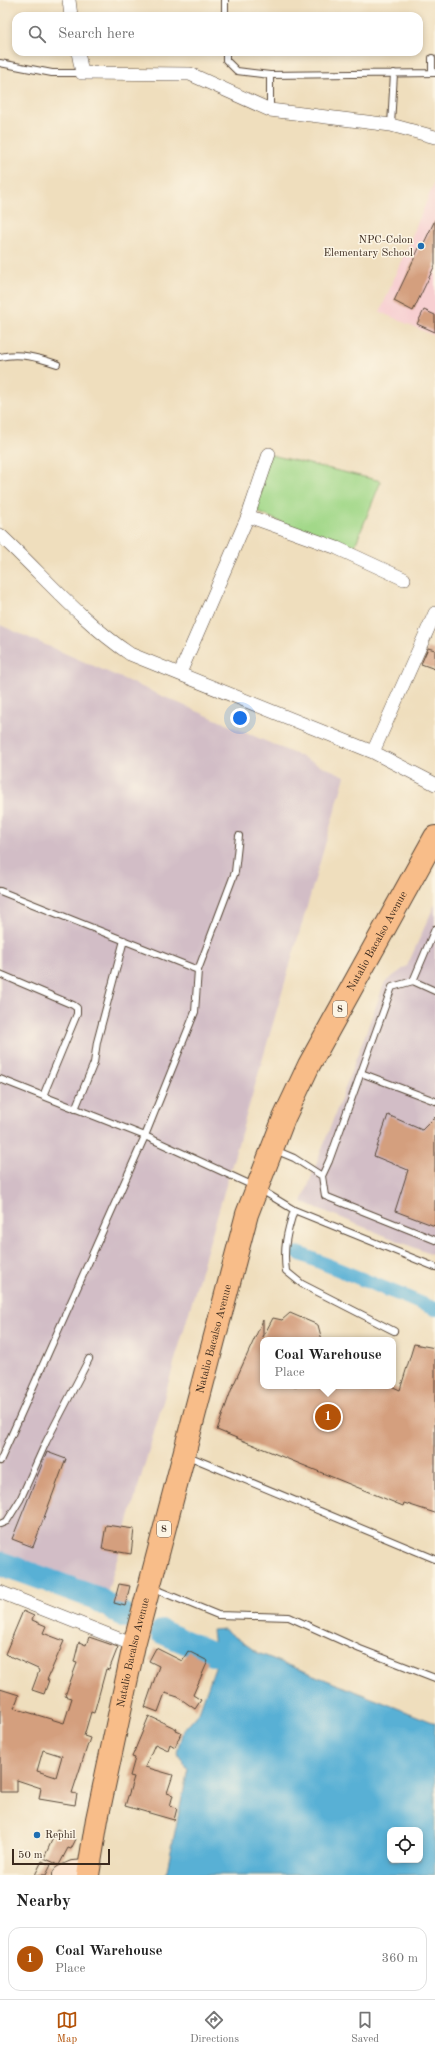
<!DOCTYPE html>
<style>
:root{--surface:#fff;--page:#f6f6f6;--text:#222;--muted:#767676;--line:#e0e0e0;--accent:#b45309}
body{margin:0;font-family:"Old Standard TT",serif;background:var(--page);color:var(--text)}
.controls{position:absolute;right:12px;bottom:12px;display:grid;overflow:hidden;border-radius:8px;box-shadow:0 2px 6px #0003}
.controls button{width:36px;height:36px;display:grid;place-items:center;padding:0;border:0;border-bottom:1px solid var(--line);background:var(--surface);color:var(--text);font:20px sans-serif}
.scale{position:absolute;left:12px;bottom:10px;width:98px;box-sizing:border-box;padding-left:4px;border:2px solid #3b2a1e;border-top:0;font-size:11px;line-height:14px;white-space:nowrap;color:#3b2a1e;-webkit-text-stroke:3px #fcf5e5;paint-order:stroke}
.you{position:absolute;left:240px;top:718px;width:14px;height:14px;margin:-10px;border:3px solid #fff;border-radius:50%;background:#1a73e8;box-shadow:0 0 0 6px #1a73e833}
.badge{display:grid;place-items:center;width:26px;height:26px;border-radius:50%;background:var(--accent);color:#fff;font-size:13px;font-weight:700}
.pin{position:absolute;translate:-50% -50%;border:2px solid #fff;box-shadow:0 1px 4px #0006}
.popup{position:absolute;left:260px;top:1337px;width:136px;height:52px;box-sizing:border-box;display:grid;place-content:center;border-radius:8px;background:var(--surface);filter:drop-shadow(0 1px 3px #0005);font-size:13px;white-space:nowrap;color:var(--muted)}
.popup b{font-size:15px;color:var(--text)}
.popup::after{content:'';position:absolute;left:50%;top:100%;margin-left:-8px;border:8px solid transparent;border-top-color:var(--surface)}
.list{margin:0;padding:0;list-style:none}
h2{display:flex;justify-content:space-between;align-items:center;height:52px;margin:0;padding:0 16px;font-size:17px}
h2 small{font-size:13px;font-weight:400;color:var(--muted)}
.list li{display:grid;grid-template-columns:26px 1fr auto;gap:12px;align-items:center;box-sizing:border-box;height:64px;margin:0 8px 8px;padding:0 8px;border:1px solid var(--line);border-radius:12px}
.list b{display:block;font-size:15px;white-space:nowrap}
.list p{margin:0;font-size:13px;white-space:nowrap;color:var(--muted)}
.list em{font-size:13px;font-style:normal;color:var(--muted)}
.icon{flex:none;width:22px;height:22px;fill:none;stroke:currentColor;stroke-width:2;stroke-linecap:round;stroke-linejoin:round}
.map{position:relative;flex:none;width:435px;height:1875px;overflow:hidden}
.search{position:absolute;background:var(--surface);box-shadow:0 2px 6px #0003;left:12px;right:12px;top:12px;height:44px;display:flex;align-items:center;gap:10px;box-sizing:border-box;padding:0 14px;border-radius:12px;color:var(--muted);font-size:15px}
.sheet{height:124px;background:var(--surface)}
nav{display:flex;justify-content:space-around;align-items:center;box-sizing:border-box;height:56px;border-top:1px solid var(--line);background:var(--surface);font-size:11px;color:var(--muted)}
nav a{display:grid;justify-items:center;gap:2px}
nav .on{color:var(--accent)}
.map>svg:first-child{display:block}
</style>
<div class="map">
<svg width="435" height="1875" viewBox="0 0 435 1875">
<rect width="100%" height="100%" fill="#fcf5e5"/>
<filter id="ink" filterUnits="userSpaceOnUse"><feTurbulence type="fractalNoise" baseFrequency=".025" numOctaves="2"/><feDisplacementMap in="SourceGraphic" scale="8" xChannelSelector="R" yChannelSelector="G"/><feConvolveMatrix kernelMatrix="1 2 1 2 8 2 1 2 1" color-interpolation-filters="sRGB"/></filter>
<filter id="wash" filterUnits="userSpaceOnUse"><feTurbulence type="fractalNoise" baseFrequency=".012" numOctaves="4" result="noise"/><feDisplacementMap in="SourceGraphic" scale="16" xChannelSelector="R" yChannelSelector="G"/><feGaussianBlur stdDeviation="0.9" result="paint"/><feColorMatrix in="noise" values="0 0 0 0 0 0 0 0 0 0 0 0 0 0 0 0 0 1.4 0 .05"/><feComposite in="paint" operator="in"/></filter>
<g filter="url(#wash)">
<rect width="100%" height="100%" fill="#efdebd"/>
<path fill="#f7cfd1" d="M435,181V336L380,312Z"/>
<path fill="#d2bdc6" d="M0,625L345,776L107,1594L0,1554Z
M435,904V1256L302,1202L385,982L407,966Z"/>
<path fill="#a2d889" stroke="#6e8154" d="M267,454L381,481L352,553L244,506Z"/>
<path fill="#58b0d5" stroke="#4a6d7a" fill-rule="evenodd" d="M224,1629L258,1653L435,1723V1875H166L188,1769L177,1753L183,1730L199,1712L216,1664L212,1630ZM390,1830H420V1860H390Z"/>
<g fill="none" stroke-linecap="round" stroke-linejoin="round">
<path stroke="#58b0d5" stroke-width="14" d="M298,1253L435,1309"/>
<path stroke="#58b0d5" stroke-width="24" d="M0,1563L96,1598L125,1616
M162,1632L213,1654"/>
</g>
<g id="blocks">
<path fill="#d49f7e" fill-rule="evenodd" d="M435,220V265L413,311L394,301L421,244L423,245Z
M424,310L435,315V332L417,324Z
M428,648L435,650V669L421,664Z
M388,1115L422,1130L435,1117V1226L395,1211L408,1170L374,1156Z
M290,1313L318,1325L322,1340H263V1386H391L400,1390L414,1344L435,1348V1513L404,1503L403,1506L217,1430L232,1388L263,1320V1337L273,1318L282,1320Z
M47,1452L66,1459L33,1547L12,1539Z
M106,1525L134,1529L131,1554L102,1549Z
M119,1584L130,1586L125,1606L114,1603Z
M23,1611L34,1616L32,1620L46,1626L43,1633L64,1641L47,1680H49L44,1694L32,1690L39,1671L38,1669L5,1654Z
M89,1637L118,1647L109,1670L106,1669L94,1713L91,1712L84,1736L90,1738L72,1793L77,1794L75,1805L39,1799L41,1788L17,1780V1792H0V1689L19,1695L14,1708L64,1723L72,1698L65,1696L77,1663L74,1662L79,1642L86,1645ZM43,1750L62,1756L56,1777L37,1771Z
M156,1648L182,1661L188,1651L208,1661L193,1695L201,1700L195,1709L178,1697L165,1693L158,1712L145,1707L159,1666L149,1661Z
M149,1716L177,1729L176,1731L181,1733L175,1747L170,1744L168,1750L155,1744L145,1767L173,1775L167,1793L173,1795L170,1806L177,1808L174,1820L125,1806L134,1777L130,1776L135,1758L132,1757Z
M57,1829L76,1839L71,1849L68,1848L59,1865L44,1858Z
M42,1861L51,1865L46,1875H35Z"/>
</g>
</g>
<g filter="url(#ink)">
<use href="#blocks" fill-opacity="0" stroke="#564536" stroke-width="1"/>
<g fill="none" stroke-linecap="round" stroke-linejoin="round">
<defs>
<path id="lane" d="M225,0V16
M226,52V60L237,71L270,75L435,73
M432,58V73
M0,63L52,73H82
M270,75V110
M391,125L394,73
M0,357C19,352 39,358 57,364
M0,891L198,970L195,1012L145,1136L0,1461
M198,970L235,872L239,836
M0,974L73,1005L77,1008V1014L43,1096
M413,981L435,929
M361,1073L435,1101
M0,1079L145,1136L258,1188L294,1210L435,1267
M75,1109L94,1063L97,1042L124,940
M275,1150L294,1158L322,1176L325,1196L435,1240
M322,1176L329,1161L392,987L413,981L435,991
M294,1210C287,1232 283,1248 286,1271L302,1284L394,1331
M188,1456L435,1559
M0,1524L7,1521L20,1500L46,1442L89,1359
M152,1588L218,1615L289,1617L360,1649L435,1678"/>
<path id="street" d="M69,0L71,16
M78,52L82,73L190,74L270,110L391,125L435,137
M248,516L337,548L404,579
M0,535C43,575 81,621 130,654L373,752L435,784
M180,673L248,516L269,454
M373,752L435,613
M0,1592L134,1645"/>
<path id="secondary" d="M62,1875L73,1870L89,1869"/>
<g id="highway">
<path id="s1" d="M88,1875L97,1819L134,1645L247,1214L284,1118L309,1065L435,837"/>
</g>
</defs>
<use href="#lane" stroke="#564536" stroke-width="8"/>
<use href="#street" stroke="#564536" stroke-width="14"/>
<use href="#secondary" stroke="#564536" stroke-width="20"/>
<use href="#highway" stroke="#564536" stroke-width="24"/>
<use href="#lane" stroke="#fff" stroke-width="6"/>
<use href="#street" stroke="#fff" stroke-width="13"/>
<use href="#secondary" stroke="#fce5d0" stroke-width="18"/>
<use href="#highway" stroke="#f8bd89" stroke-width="22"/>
</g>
</g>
<g fill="#1f6fb2" stroke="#fcf5e5" stroke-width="1.5">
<circle cx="421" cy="246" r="4"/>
<circle cx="37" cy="1835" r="4"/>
</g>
<g text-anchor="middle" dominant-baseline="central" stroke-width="3" stroke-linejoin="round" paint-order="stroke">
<g fill="#fcf5e5" stroke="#75675a" stroke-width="1">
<rect x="333" y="1001" width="14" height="16" rx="3"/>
<rect x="157" y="1521" width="14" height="16" rx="3"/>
</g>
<g font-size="10" font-weight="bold" fill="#3b2a1e">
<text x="340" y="1009">8</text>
<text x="164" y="1529">8</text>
</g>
<g font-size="11" fill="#3b2a1e" stroke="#fcf5e5" text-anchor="end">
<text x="413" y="240">NPC-Colon<tspan x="413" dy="13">Elementary School</tspan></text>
<text x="45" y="1835" text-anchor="start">Rephil</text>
</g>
<g font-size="11" fill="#3b2a1e" stroke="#fcf5e5">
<text stroke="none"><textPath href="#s1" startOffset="983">Natalio Bacalso Avenue</textPath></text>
<text stroke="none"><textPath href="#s1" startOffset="551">Natalio Bacalso Avenue</textPath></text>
<text stroke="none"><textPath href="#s1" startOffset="227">Natalio Bacalso Avenue</textPath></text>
</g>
</g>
</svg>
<div class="controls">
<button><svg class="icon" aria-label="locate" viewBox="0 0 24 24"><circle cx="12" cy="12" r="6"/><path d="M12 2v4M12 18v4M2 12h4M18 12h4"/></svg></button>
</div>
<div class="scale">50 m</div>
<div class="you"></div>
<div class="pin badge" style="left:328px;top:1417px">1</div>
<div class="popup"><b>Coal Warehouse</b>Place</div>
<div class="search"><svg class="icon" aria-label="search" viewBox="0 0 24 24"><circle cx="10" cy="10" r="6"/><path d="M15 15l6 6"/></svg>Search here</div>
</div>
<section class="sheet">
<h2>Nearby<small></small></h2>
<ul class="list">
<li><span class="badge">1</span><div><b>Coal Warehouse</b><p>Place</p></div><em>360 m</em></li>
</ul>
</section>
<nav>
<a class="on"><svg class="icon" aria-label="map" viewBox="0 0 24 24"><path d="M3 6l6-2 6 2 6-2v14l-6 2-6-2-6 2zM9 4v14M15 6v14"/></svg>Map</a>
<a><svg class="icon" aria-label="directions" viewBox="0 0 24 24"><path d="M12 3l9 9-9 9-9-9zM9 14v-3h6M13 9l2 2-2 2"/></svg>Directions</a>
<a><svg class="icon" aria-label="saved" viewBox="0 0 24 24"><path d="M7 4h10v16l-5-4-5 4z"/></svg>Saved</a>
</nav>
